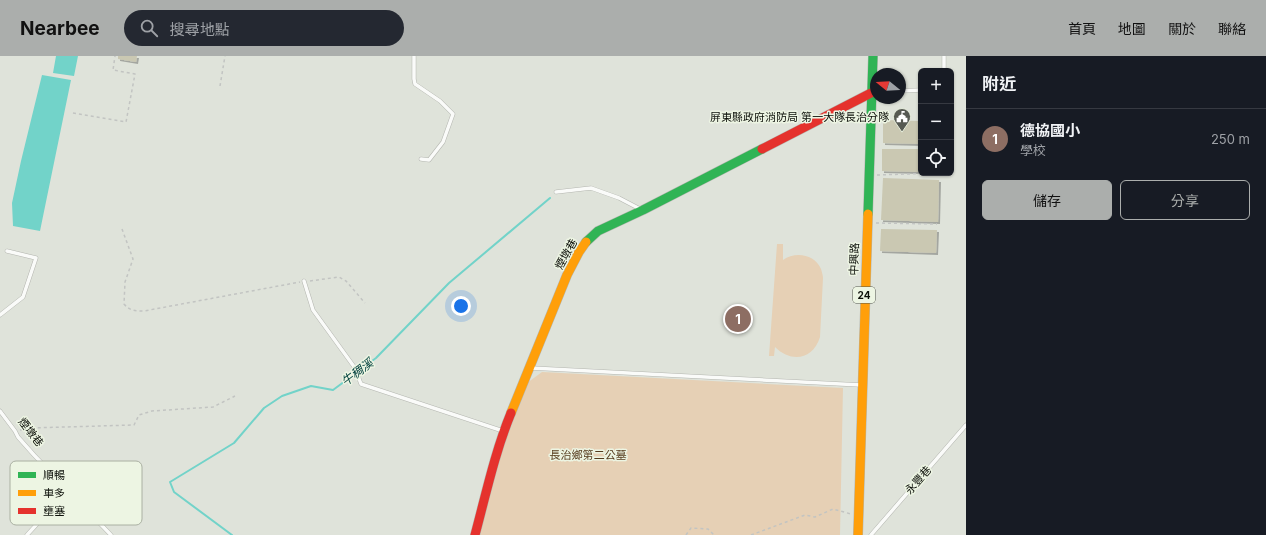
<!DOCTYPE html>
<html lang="zh-TW">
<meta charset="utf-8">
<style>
:root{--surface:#171b24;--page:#242831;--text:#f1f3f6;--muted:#9ea1a6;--line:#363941;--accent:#abaeac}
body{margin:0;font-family:Inter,"Noto Sans TC",sans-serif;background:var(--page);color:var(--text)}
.controls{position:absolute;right:12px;top:12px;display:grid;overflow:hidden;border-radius:6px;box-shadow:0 1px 3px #0004}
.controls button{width:36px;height:36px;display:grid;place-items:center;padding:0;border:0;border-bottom:1px solid var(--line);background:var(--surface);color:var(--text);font:20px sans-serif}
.compass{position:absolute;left:870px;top:12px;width:36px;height:36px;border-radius:50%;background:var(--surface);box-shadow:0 1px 3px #0004;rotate:288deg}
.you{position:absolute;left:461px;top:250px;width:14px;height:14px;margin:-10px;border:3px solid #fff;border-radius:50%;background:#1a73e8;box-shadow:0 0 0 6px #1a73e833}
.badge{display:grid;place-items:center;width:26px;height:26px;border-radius:50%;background:var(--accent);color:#fff;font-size:13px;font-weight:700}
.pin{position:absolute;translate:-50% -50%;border:2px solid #fff;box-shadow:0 1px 4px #0006}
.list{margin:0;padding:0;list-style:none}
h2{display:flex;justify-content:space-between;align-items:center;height:52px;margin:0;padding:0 16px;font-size:17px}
h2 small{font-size:13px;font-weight:400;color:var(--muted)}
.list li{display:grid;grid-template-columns:26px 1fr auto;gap:12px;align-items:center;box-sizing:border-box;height:60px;padding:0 16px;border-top:1px solid var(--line)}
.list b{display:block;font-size:15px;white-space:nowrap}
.list p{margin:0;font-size:13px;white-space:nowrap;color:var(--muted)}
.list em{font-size:13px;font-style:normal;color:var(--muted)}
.actions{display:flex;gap:8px;padding:12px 16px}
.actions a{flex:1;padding:9px 0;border:1px solid var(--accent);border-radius:6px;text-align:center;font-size:14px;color:var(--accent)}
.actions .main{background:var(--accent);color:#111}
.icon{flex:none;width:22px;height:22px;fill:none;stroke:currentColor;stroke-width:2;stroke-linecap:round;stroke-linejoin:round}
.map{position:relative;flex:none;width:966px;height:479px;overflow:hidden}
header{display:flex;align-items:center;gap:24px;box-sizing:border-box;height:56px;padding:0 20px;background:var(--accent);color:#111}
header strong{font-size:19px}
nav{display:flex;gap:22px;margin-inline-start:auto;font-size:14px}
.search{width:280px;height:36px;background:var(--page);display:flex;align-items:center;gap:10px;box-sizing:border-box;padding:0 14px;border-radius:22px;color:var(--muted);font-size:15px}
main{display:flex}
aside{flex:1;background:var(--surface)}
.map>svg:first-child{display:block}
</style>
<header>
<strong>Nearbee</strong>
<div class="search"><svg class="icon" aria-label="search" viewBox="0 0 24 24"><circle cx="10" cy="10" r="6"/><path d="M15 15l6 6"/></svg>搜尋地點</div>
<nav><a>首頁</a><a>地圖</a><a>關於</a><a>聯絡</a></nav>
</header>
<main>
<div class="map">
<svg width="966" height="479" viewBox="0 0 966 479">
<defs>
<filter id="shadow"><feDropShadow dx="2" dy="2" stdDeviation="0" flood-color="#0004"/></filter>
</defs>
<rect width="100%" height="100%" fill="#dfe3da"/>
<path fill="#e6d0b5" d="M777,188H783V204C795,195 815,198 821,213C822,216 823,220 823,222L820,281C813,304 791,307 775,291L774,300H769Z
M542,316L843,332L840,479H478L493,419L527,327Z"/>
<path fill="#72d3c9" d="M56,0H78L74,20L53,17Z
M42,19L71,24L40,175L13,170L12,147L21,105Z"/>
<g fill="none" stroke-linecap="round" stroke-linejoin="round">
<path stroke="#72d3c9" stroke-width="2" d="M232,479L174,436L170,426L234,387L264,352L282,340L311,330L333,334L376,302L449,227L550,142"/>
</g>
<path fill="#cac8b2" filter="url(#shadow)" d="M118,0H137L136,6L118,3Z
M883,64L921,65V88L883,87Z
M882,93H921V116L882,115Z
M883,122L939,124L938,166L881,164Z
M881,173L937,174L936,197L880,195Z"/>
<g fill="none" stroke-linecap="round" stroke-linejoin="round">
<defs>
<path id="lane" d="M414,0V23L415,28L440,45L453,58L443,86L429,104L421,103
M944,15V0
M900,35L921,34
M556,136L591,132L619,142L640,153
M304,225L313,254L355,312L361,328L503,375
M0,259L23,241L36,202L7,195
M531,312L861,329
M0,355L15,375L18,381L34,399L111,479
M27,479L68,434
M871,479L966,369"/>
<path id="fast" d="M868,158L873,0
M586,186L598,175L643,154L762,93"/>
<path id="slow" d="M511,357L567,219L579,196L586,186
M858,479L868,158"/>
<path id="jam" d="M762,93L871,37
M475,479C486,438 495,396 511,357"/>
</defs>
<use href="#lane" stroke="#b4b6b0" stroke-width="4.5"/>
<use href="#fast" stroke="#b4b6b0" stroke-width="10"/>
<use href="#slow" stroke="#b4b6b0" stroke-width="10"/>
<use href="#jam" stroke="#b4b6b0" stroke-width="10"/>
<path stroke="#c2c4c2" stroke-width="1.5" stroke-dasharray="3 3" stroke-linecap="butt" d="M220,30L225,0
M73,57L126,66L135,18L113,14L115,0
M877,119L937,117
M876,167L937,168
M122,173L133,203L125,226L124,248C130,255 135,255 144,255L300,226
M310,225L339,221L346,225L365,247
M20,374L30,372L134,369L139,359L152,355L213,351L235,340
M686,479L691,472L708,473L714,479
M751,479L805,459L815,461L833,453L851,458"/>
<use href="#lane" stroke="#fafbf9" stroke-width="3.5"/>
<use href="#fast" stroke="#30b455" stroke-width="9"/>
<use href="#slow" stroke="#ff9f0a" stroke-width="9"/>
<use href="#jam" stroke="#e5322d" stroke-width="9"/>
</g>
<defs>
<symbol id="civic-pin" viewBox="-11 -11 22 30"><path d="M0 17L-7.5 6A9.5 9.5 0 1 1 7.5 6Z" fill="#565952" stroke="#edf5e3"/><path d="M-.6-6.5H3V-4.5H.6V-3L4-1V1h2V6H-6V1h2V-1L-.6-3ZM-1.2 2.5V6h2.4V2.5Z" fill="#fff"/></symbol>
</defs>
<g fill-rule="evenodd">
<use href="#civic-pin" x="892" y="51" width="20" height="27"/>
</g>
<g text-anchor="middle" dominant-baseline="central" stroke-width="3" stroke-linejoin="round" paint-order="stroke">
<rect fill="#edf5e3" stroke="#50544a" stroke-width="1" x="853" y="231" width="22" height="16" rx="3"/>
<g font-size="10" font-weight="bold" fill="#0c0f09">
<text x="864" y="239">24</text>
</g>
<g font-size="11" fill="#0c0f09" stroke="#edf5e3" text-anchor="end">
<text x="889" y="61">屏東縣政府消防局 第一大隊長治分隊</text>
</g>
<g font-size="11" fill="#0c0f09" stroke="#edf5e3">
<text transform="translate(566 198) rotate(-61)">煙墩巷</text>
<text transform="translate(854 203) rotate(-88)">中興路</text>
<text transform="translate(31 376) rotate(52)">煙墩巷</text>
<text transform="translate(918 424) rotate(-49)">永豐巷</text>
</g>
<g font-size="11" fill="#563b1d" stroke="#edf5e3">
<text x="588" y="399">長治鄉第二公墓</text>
</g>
<g font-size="12" font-style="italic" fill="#064440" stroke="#edf5e3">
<text transform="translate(357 316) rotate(-37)">牛稠溪</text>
</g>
</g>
<rect x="10" y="405" width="132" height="64" rx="6" fill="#edf5e3" stroke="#aab0a2" stroke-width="1"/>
<rect x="18" y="416" width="18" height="6" fill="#30b455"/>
<rect x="18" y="434" width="18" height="6" fill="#ff9f0a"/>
<rect x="18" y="452" width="18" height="6" fill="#e5322d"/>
<g font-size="11" fill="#0c0f09">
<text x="43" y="423">順暢</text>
<text x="43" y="441">車多</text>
<text x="43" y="459">壅塞</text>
</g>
</svg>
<div class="controls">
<button>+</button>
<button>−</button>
<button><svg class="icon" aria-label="locate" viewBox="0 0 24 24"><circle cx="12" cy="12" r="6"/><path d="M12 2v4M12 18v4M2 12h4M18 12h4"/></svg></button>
</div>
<svg class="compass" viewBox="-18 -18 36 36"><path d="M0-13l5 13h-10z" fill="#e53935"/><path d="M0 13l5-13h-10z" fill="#9ea1a6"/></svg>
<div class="you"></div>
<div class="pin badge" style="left:738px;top:263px;background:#8d6e63">1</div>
</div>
<aside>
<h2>附近<small></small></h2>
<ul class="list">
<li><span class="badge" style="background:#8d6e63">1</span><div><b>德協國小</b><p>學校</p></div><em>250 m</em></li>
</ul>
<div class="actions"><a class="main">儲存</a><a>分享</a></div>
</aside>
</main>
